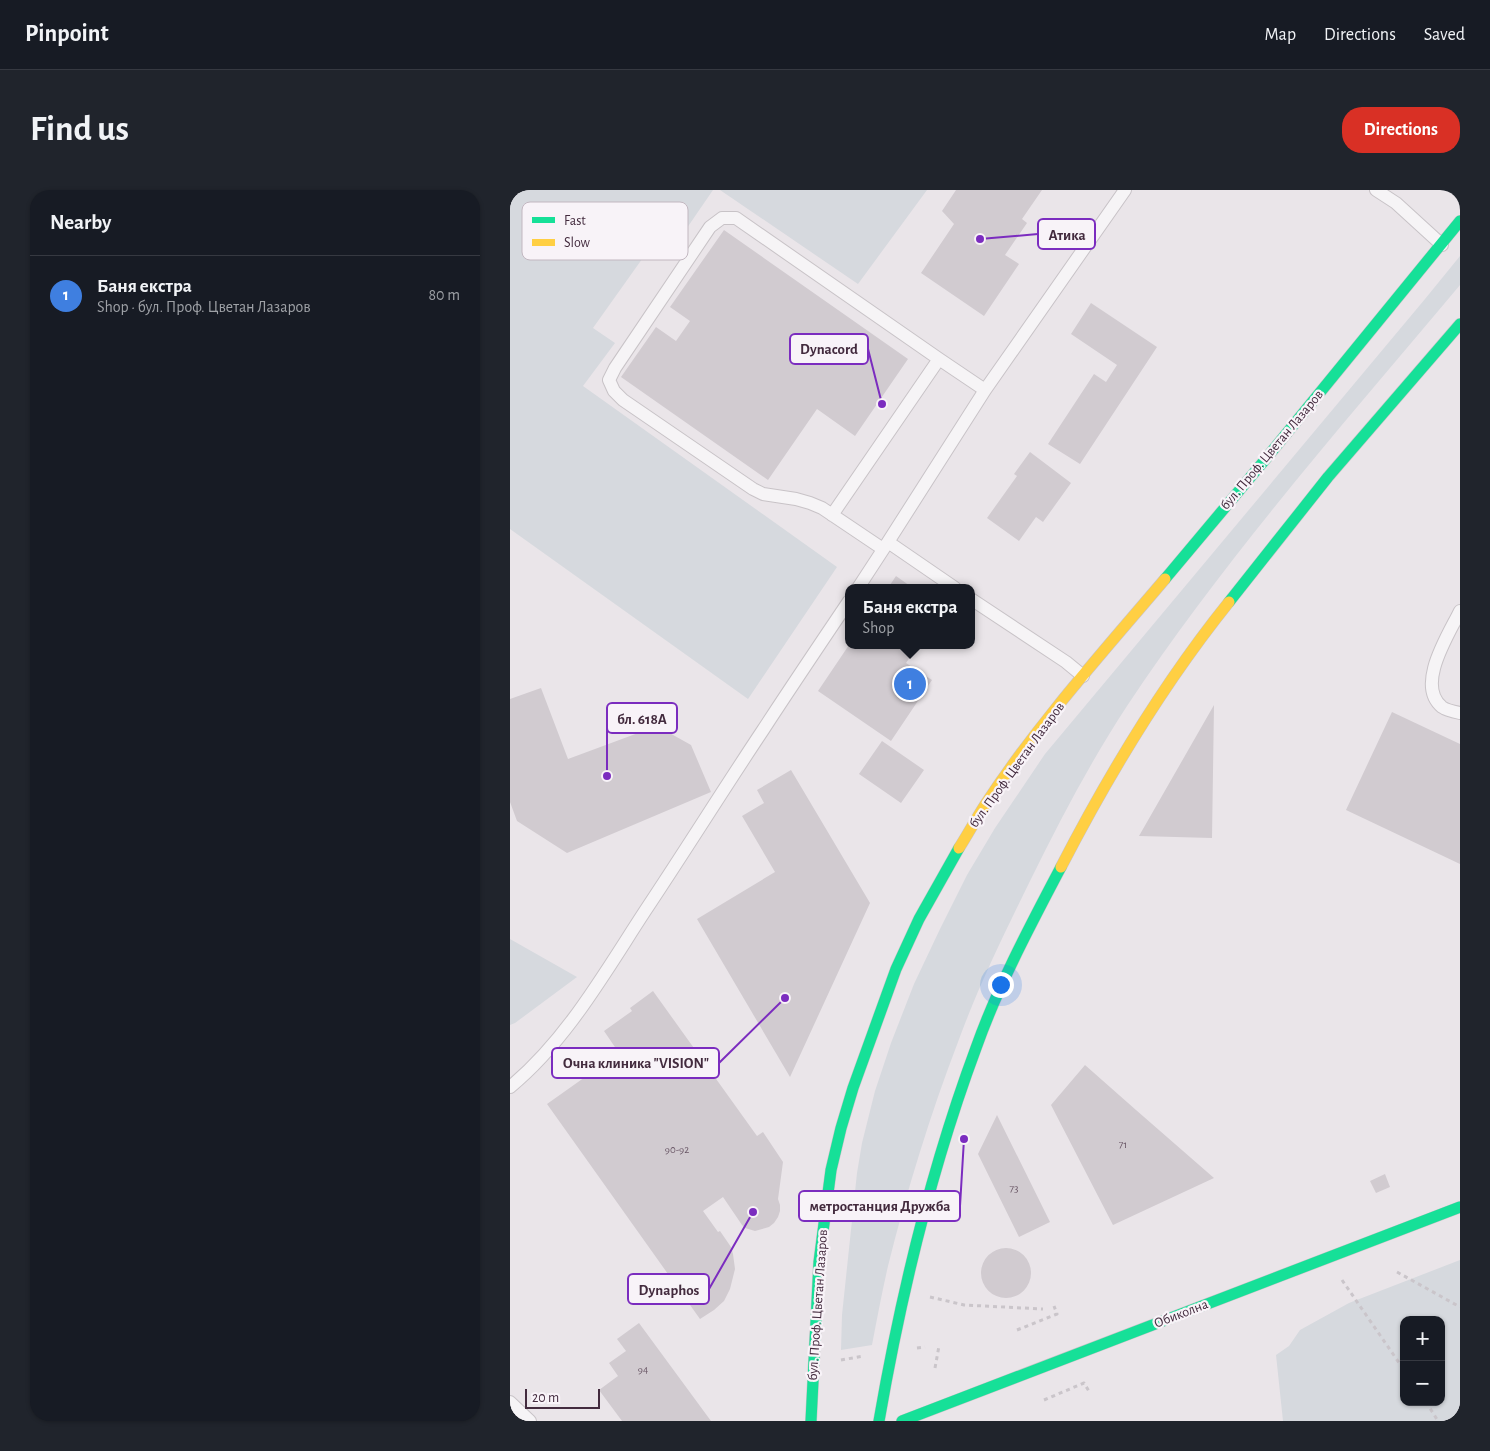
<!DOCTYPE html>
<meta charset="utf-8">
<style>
:root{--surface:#171b24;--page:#20242c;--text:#f1f3f6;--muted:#9ea1a6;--line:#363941;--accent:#d93025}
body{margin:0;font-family:"Alegreya Sans",sans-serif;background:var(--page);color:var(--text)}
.controls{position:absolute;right:15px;bottom:15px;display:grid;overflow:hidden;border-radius:10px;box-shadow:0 1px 4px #0004}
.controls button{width:45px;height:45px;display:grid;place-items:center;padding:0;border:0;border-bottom:1px solid var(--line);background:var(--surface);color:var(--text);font:25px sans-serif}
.scale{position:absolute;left:15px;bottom:12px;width:75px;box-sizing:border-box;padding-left:5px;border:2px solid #432b3e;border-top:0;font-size:14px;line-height:18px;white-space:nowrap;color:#432b3e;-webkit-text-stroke:4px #f8f3f8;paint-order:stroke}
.you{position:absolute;left:490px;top:794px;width:18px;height:18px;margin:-12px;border:4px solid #fff;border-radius:50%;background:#1a73e8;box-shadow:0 0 0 8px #1a73e833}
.badge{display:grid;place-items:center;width:32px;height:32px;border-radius:50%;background:var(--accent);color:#fff;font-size:16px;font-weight:700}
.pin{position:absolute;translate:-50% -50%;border:2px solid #fff;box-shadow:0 1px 5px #0006}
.popup{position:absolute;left:335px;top:394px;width:130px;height:65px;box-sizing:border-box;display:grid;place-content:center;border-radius:10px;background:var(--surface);filter:drop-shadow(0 1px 4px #0005);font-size:16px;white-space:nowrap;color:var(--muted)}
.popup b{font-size:19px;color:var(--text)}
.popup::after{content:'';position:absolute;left:50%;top:100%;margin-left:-10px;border:10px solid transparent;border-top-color:var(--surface)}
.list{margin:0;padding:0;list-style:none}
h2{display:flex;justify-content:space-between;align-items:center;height:65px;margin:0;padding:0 20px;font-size:21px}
h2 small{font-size:16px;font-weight:400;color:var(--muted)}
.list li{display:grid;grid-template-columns:32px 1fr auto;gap:15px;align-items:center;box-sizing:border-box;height:80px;padding:0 20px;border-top:1px solid var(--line)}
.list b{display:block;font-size:19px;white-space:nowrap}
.list p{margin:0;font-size:16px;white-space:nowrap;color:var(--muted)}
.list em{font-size:16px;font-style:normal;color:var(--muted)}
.map{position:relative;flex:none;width:950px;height:1231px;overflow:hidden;border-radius:20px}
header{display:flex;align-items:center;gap:30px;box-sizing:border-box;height:70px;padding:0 25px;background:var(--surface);border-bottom:1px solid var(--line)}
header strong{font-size:24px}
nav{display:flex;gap:28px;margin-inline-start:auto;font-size:18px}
.intro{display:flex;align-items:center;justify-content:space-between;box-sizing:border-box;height:120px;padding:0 30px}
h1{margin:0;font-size:35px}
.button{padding:12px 22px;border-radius:20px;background:var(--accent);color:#fff;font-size:18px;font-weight:700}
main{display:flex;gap:30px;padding:0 30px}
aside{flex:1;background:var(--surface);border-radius:20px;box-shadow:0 1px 4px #0004}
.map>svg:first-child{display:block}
</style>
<header>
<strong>Pinpoint</strong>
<nav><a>Map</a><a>Directions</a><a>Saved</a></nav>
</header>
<div class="intro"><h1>Find us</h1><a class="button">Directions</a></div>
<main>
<aside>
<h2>Nearby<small></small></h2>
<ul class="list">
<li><span class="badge" style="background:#3f7fe0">1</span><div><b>Баня екстра</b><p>Shop · бул. Проф. Цветан Лазаров</p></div><em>80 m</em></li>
</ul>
</aside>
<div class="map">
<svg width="950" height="1231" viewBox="0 0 950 1231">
<rect width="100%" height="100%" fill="#eae5e9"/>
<path fill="#d6d9de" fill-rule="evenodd" d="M0,0H203L168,51L152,41L83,138L105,153L73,196L327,377L238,509L0,339Z
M210,0H417L348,94Z
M950,66V95C835,232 716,367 617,516C581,571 550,630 521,689C495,742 468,797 448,852C420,925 397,1000 378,1076C372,1102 367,1129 362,1155L331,1160L332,1125L347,983L352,953L365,901L381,853L404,794L430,739L457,685L485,638L535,564L915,109Z
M0,749L67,787L5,833L0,835Z
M950,1070V1231H773L766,1165L779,1156L790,1140L839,1113ZM894,1130H931V1212H894Z"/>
<path fill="#d1cbd0" d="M446,0H532L512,29L517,33L495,65L509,74L474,126L411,83L444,34L432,21Z
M214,40L398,169L345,246L307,219L258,290L111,187L146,137L166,151L180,131L160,117Z
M581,113L647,157L570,274L538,254L584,184L596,192L607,175L561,144Z
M520,262L561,293L533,332L526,327L509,351L477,328L507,286L504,284Z
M386,386L403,398H378Z
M339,455H408L396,473L422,490L381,551L308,501Z
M31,498L58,569L147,536L181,555L201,602L57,663L7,631L0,612V509Z
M704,515L702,648L629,646Z
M882,522L950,554V674L836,620Z
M372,551L414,580L391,613L349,584Z
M281,580L360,713L280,887L187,729L265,682L232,626L254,613L247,600Z
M143,801L247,946L253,942L273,972L268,1009L270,1015V1021L268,1027L264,1033L259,1037L245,1041L235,1038L232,1035L213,1007L193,1021L208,1042L210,1041L221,1057L223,1064L225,1079L220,1099L214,1111L204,1120L190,1129L37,914L109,863L94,841L122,821L120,818Z
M575,875L626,920L704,988L603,1035L541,915Z
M487,925L540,1032L509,1047L468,964Z
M875,984L880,997L866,1003L860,991Z
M471 1083a25 25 0 1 1 50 0a25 25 0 1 1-50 0Z
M129,1133L201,1231H112L89,1200L108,1186L99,1173L116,1161L107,1149Z
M0,1217L15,1231H0Z"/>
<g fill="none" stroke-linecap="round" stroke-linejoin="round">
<defs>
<path id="lane" d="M866,0L886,13L932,55
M322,325L429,169
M373,359L312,318L300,313L286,309L253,304L243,299L113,210L104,201L99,190L105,178L200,37L212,28H226L429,169L475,200
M348,398L378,352
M445,398L378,352L475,200L615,0
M461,409L556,472L573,486
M950,421C939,444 905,495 932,517C936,520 945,522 950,523
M0,897C57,850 95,782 135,721C175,661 213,600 253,540C281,497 310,454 339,411
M0,1212L20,1231"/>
<path id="fast" d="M655,389L754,271L950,31
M719,412L818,287L950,134
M301,1231L309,1072L321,980L331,938L343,898L386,779L409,729L449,658
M369,1231C391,1104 421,979 466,858C488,796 520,736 551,677
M392,1231L950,1017"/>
<path id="slow" d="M449,658C458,644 466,629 475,615C527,535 593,462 655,389
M551,677C599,584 653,494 719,412"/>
</defs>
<use href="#lane" stroke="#c8c3c7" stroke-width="14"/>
<use href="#fast" stroke="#c8c3c7" stroke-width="12"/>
<use href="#slow" stroke="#c8c3c7" stroke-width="12"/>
<path stroke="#cac5ca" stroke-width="3" stroke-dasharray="4 4" stroke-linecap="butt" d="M887,1082L950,1117
M832,1090L894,1180
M420,1107L454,1115L533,1119
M507,1140L547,1124L544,1116
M407,1158L415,1157
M331,1170L354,1166
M425,1178L429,1156
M534,1210L574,1193L580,1203
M916,1212L928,1231"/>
<use href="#lane" stroke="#f6f4f6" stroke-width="12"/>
<use href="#fast" stroke="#16e098" stroke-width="11"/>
<use href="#slow" stroke="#ffcf43" stroke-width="11"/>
</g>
<g text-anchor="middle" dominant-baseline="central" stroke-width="4.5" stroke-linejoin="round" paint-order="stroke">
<g font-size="11" fill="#685564">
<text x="613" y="954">71</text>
<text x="167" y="959">90-92</text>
<text x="504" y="998">73</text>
<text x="133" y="1179">94</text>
</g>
<g font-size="14" fill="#432b3e" stroke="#f8f3f8">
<text transform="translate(762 260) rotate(-50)">бул. Проф. Цветан Лазаров</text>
<text transform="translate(507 575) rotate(-54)">бул. Проф. Цветан Лазаров</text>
<text transform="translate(308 1115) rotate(-86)">бул. Проф. Цветан Лазаров</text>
<text transform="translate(671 1124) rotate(-21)">Обиколна</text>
</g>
</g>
<rect x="12" y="12" width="166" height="58" rx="8" fill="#f8f3f8" stroke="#c2b7c0" stroke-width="1"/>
<rect x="22" y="27" width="23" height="6" fill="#16e098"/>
<rect x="22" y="49" width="23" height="7" fill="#ffcf43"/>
<g font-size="14" fill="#432b3e">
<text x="54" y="35">Fast</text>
<text x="54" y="57">Slow</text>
</g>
<path fill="none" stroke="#7b2cbf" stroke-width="2" d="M470 49L528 44M372 214L358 159M97 586L97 528M275 808L209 873M454 949L450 1016M243 1022L199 1099"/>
<g fill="#7b2cbf" stroke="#f8f3f8" stroke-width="2">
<circle cx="470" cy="49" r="5"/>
<circle cx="372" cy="214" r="5"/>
<circle cx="97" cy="586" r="5"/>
<circle cx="275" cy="808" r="5"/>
<circle cx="454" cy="949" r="5"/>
<circle cx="243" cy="1022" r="5"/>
</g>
<g fill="#f8f3f8" stroke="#7b2cbf" stroke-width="2">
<rect x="528" y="29" width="57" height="30" rx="5"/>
<rect x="280" y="144" width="78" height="30" rx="5"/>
<rect x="97" y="513" width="70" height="30" rx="5"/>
<rect x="42" y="858" width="167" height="30" rx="5"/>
<rect x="289" y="1001" width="161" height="30" rx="5"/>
<rect x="118" y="1084" width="81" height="30" rx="5"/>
</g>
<g font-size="15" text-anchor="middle" font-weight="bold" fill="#432b3e">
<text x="557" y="50">Атика</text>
<text x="319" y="164">Dynacord</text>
<text x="132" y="534">бл. 618А</text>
<text x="126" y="878">Очна клиника "VISION"</text>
<text x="370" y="1021">метростанция Дружба</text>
<text x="159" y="1105">Dynaphos</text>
</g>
</svg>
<div class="controls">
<button>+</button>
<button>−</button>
</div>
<div class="scale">20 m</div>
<div class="you"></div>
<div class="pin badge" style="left:400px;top:494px;background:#3f7fe0">1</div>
<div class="popup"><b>Баня екстра</b>Shop</div>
</div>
</main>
